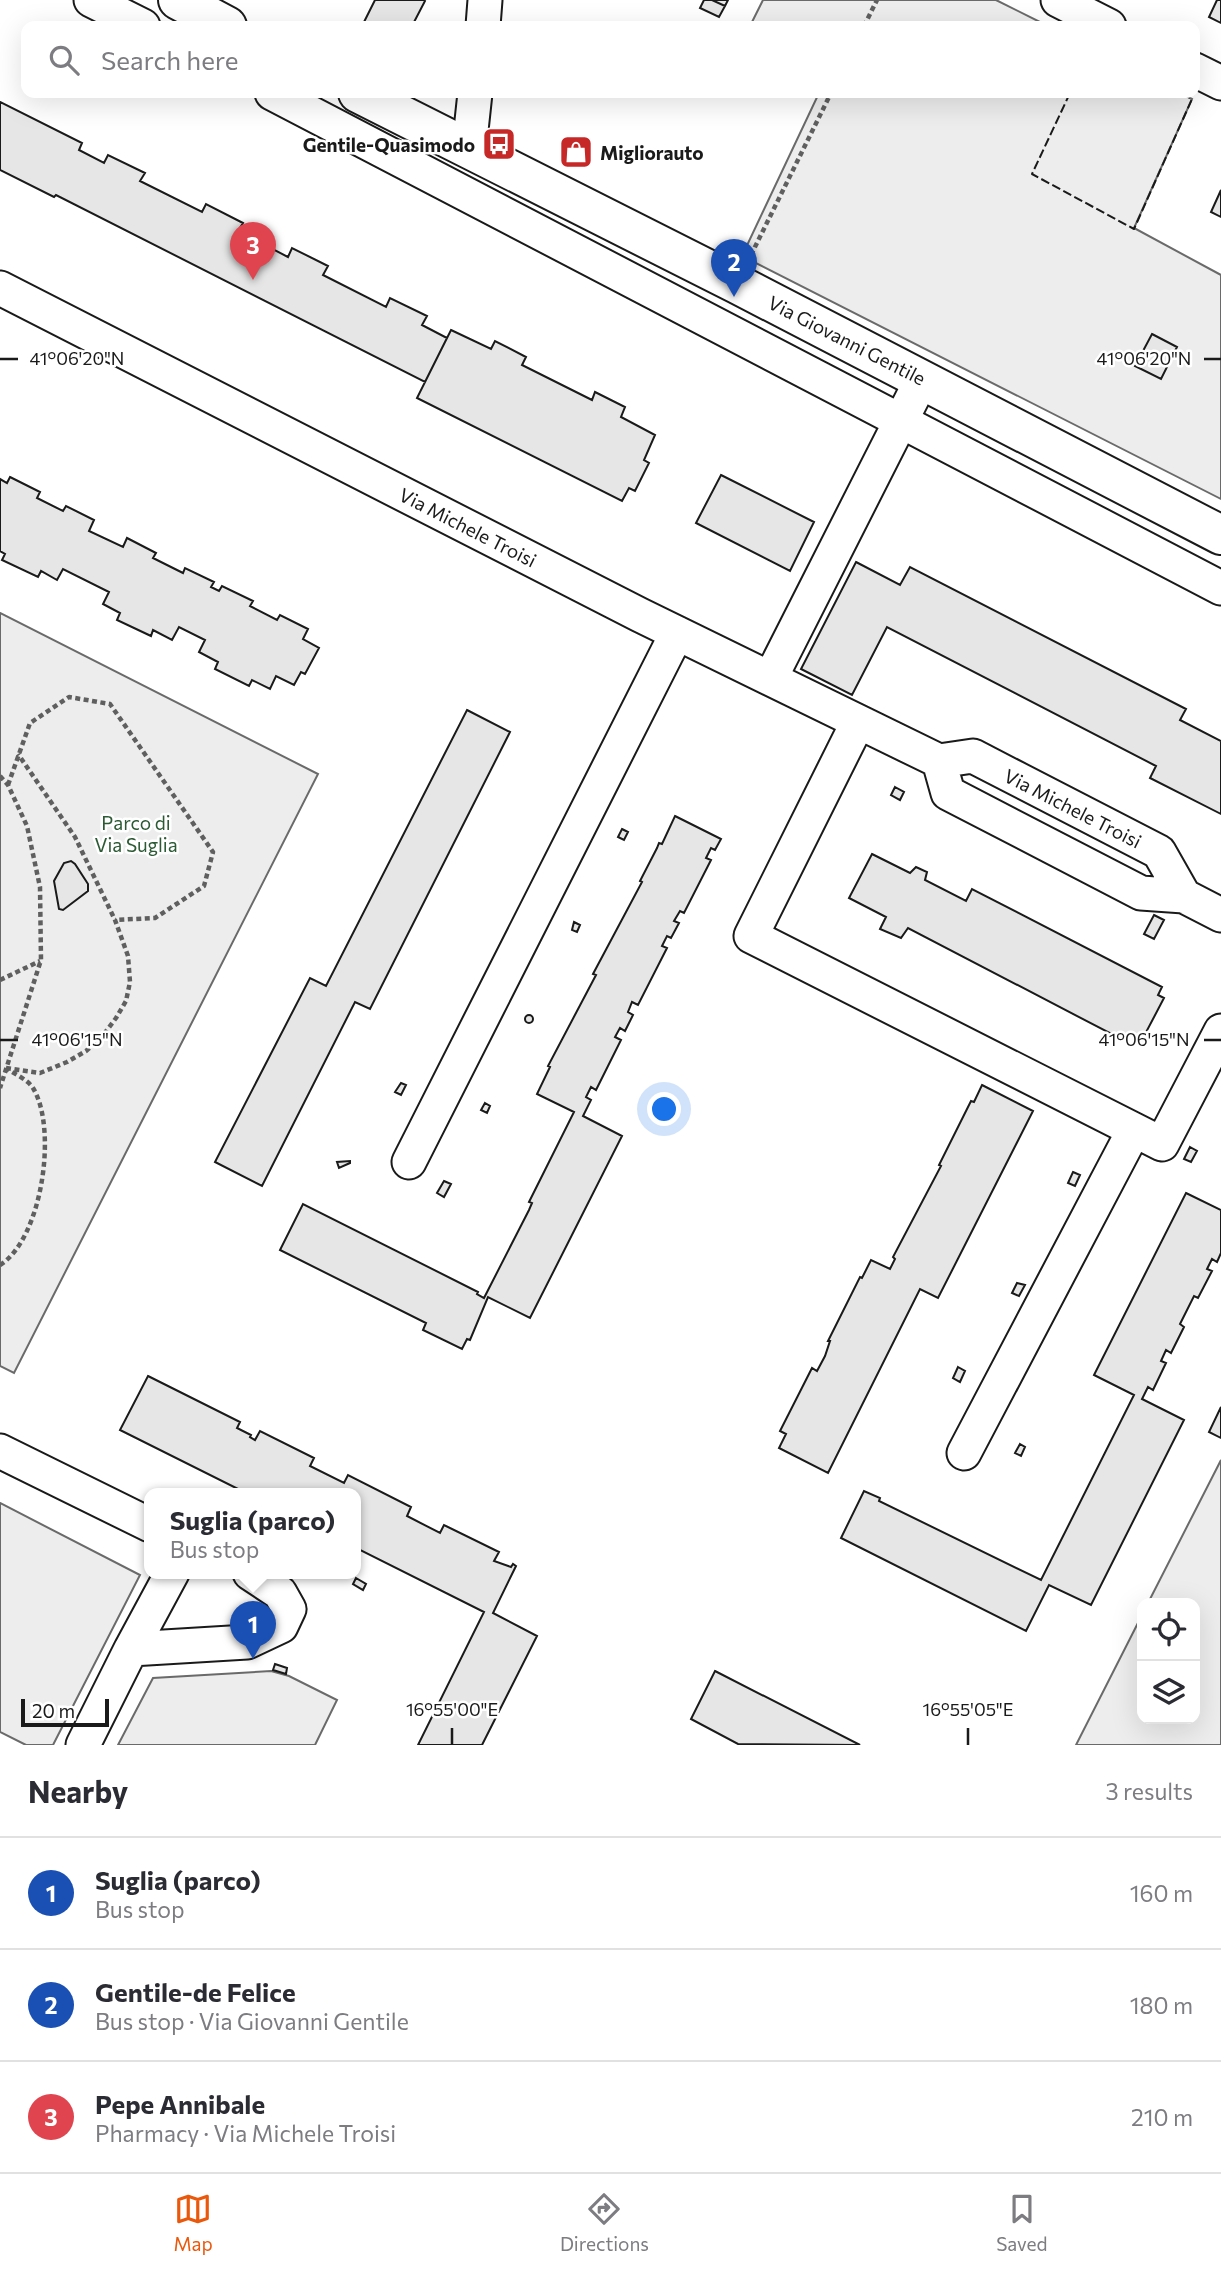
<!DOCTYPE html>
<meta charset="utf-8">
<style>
:root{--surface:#fff;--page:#f7f7f7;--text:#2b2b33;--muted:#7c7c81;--line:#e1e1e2;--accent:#ea580c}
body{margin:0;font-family:Commissioner,sans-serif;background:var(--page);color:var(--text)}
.controls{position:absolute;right:21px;bottom:21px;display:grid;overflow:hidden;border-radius:14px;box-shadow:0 7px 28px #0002}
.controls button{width:63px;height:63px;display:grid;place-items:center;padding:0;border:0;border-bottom:2px solid var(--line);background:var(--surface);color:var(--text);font:35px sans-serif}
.scale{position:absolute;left:21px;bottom:18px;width:88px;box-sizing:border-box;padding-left:7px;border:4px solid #1a1a1a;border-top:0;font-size:19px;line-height:24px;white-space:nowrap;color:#1a1a1a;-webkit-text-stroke:5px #fff;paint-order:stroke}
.you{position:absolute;left:665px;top:1110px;width:24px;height:24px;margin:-18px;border:5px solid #fff;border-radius:50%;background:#1a73e8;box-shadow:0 0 0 10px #1a73e833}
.badge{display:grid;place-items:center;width:46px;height:46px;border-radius:50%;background:var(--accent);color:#fff;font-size:23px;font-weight:700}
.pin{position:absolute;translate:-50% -58px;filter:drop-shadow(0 2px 4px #0008)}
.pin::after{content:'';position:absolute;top:37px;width:24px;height:21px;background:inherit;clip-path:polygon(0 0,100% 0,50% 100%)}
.popup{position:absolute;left:144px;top:1488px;width:217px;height:91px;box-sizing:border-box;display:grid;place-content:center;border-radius:14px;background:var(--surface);filter:drop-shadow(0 2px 5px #0005);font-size:23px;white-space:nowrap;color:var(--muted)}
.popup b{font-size:26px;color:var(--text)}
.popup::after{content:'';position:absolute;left:50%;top:100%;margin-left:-14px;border:14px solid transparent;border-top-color:var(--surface)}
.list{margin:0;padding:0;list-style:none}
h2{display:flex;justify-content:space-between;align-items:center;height:91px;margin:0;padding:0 28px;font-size:30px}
h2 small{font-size:23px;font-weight:400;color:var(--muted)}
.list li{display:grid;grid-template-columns:46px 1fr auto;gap:21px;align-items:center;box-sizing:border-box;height:112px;padding:0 28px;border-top:2px solid var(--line)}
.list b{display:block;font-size:26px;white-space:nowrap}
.list p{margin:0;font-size:23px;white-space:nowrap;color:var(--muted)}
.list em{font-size:23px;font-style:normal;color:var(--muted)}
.icon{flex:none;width:38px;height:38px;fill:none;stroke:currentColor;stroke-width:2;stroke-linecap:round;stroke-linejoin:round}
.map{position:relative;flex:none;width:1221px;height:1745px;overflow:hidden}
.search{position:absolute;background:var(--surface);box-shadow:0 7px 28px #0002;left:21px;right:21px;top:21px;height:77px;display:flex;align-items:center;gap:18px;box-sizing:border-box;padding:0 24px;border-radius:14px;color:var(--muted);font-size:26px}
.sheet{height:427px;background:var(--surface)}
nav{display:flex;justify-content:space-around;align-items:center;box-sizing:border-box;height:98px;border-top:2px solid var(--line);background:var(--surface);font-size:19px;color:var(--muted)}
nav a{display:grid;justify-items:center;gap:4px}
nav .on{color:var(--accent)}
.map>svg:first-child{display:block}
</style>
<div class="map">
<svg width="1221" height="1745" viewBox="0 0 1221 1745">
<rect width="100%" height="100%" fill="#fff"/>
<path fill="#ededed" stroke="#6a6a6a" stroke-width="2" d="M763,0H996L1048,26H750Z
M819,93H1180L1192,99L1134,228L1221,275V499L742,256Z
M0,613L318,774L14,1373L0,1366Z
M1221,1460V1745H1076L1142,1615V1719H1195V1603H1148Z
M0,1503L140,1575L53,1745H26L0,1732Z
M271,1671L289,1676L337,1700L315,1745H118L153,1678Z"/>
<path fill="#e6e6e6" stroke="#1a1a1a" stroke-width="2" d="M375,0H424L425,1L412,26H362Z
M704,0H712L725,6L719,17L700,8Z
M712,0H728L725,6Z
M1217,0H1221V23L1209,17Z
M0,102L82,143L79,150L104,163L108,155L145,173L140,181L202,212L206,204L243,223L238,231L288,257L292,248L328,266L323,275L386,307L390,298L427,316L422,325L447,338L425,382L56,195L54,197L0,170Z
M500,131L511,137L508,143L497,137Z
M1221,190V217L1211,212Z
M451,330L491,349L495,341L526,357L522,365L592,400L595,392L625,407L621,417L655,435L644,460L649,463L635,491L629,488L622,501L417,398Z
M1152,334L1177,347L1161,379L1135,366Z
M721,475L814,522L790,571L696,523Z
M10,477L40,492L37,498L63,511L66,506L94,520L89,531L123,547L127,538L156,553L153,558L183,573L185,568L214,582L211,587L219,591L222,586L253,601L250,606L277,620L280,615L308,629L303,639L319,648L305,674L301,672L294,685L276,676L270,689L252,680L249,686L215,669L218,662L199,652L205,640L179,627L172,640L153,630L151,636L117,620L120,613L103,604L109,592L63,569L57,580L41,571L38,577L2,560L5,554L0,551V479L7,483Z
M856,562L900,585L910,567L1186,709L1180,720L1221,741V814L1150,778L1156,766L887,627L852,695L801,669Z
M467,710L510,732L370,1009L355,1002L262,1186L215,1162L310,978L326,986Z
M895,787L904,792L900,800L891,795Z
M675,816L721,839L715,850L711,848L706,858L711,860L684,913L680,911L674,921L679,923L671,938L667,936L662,946L667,948L638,1005L632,1002L628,1012L633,1015L625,1031L620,1028L615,1037L621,1040L596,1090L591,1087L586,1097L591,1100L583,1116L622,1136L530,1318L488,1297L470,1340L467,1339L462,1349L423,1330L426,1323L280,1250L303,1204L478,1292L477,1294L484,1298L529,1210L532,1203L529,1202L574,1112L537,1094L550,1067L548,1066L596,975L593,974L642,882L640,881L657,848L659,843L662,844Z
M622,829L628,832L624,840L618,837Z
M872,854L910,873L916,867L927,872L925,880L966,901L972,889L1162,987L1158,995L1164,998L1142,1040L1129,1033L1125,1041L908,928L901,938L880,929L886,917L849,898Z
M71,861L75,864L88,884V891L63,910L59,909L54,881L64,863Z
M1154,915L1164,920L1154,939L1144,934Z
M574,922L580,925L577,932L572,930Z
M525 1019a4 4 0 1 1 8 0a4 4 0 1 1-8 0Z
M401,1083L406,1085L401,1095L395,1092Z
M982,1085L1033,1111L938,1298L920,1289L828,1473L779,1448L786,1434L780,1431L812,1368L817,1371L825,1356L830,1341H828L860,1277L862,1278L871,1260L890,1269L895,1259L893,1257L941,1166L939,1165L971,1101L974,1102Z
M485,1103L490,1106L487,1113L481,1110Z
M1190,1147L1197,1151L1191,1162L1184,1159Z
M350,1161V1163L339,1168L337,1162Z
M1073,1172L1080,1175L1075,1186L1068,1183Z
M444,1181L451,1184L444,1197L437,1193Z
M1186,1193L1221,1210V1253L1217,1262L1212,1259L1207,1269L1212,1271L1198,1298L1194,1296L1180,1324L1184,1327L1171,1353L1166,1350L1161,1361L1166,1363L1153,1390L1148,1387L1142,1399L1184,1420L1091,1605L1049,1585L1026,1631L841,1538L864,1491L880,1498L879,1501L1041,1580L1134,1395L1094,1375Z
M1017,1283L1025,1285L1019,1296L1012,1293Z
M958,1367L965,1371L960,1382L953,1378Z
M148,1376L240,1422L237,1428L251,1435L250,1437L255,1440L260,1431L314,1458L310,1466L344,1483L348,1475L411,1507L407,1516L440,1533L444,1525L499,1552L494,1561L511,1567L513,1564L516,1566L493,1613L537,1636L482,1745H418L484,1612L356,1548V1493H246L120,1430Z
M1221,1407V1438L1209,1432Z
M1020,1444L1025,1447L1021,1456L1015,1453Z
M356,1578L366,1584L363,1590L353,1584Z
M275,1664L287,1668L286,1674L273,1670Z
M715,1671L860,1745L738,1744L691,1719Z"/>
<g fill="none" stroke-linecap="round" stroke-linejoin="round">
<defs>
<path id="minor" d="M91,0L143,26
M1058,0L1109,26
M483,26L485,0
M1195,70L1221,83
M272,93L1221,588
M469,149L475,93
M0,288L640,615L939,761
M771,677L922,379
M858,722L751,936L1162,1144L1221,1031
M1184,896L1159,852L973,756L939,761L948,793L1141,893L1184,896L1221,915
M409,1162L677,633
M0,1451L150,1525
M964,1453L1134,1130
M131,1649L172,1573
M83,1745L131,1649L247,1642L281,1626L289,1609L280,1593L250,1573"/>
<path id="major" d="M178,0L227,26
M358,93L737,284L1221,535"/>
</defs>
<use href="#minor" stroke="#1a1a1a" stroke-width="37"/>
<use href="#major" stroke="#1a1a1a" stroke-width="42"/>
<path stroke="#5f5f5f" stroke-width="4.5" stroke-dasharray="5 3.5" stroke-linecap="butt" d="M864,26L877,0
M751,255L831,93
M0,776L8,785L27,826L40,887L41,960L0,1088
M8,785L30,723L69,697L110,704L213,852L204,886L155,918L115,920
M0,980L40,961
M6,1068L40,1073L67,1062L86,1051L101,1038L116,1018L126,1001L130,982L128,956L115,920L75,837L18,754
M0,1265C42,1239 58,1129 33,1088C28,1080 15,1074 7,1069"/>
<use href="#minor" stroke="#fff" stroke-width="33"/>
<use href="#major" stroke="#fff" stroke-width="38"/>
<path stroke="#1a1a1a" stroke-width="2" stroke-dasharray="9 3.5" stroke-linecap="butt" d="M1070,93L1032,174L1134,229L1192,99L1180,93"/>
</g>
<path fill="none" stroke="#1a1a1a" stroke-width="2.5" d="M0,359H18M1204,359H1221M0,1040H18M1204,1040H1221M452,1728V1745M968,1728V1745"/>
<defs>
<symbol id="bus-square" viewBox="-11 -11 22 22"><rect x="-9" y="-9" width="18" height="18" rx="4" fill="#c62828" stroke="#fff"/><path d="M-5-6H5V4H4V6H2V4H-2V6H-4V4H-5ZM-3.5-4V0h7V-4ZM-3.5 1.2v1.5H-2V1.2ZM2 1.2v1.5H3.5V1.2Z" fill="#fff"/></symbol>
<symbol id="shop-square" viewBox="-11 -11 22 22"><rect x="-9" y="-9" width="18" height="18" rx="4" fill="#c62828" stroke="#fff"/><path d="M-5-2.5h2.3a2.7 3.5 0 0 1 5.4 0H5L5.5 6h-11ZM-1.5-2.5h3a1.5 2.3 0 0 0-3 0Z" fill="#fff"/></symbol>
</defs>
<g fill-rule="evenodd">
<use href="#bus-square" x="480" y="125" width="38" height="38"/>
<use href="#shop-square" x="557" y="133" width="38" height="38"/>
</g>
<g text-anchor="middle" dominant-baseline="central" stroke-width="5" stroke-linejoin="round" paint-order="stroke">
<g font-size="19" font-weight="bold" fill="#1a1a1a" stroke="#fff" text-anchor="end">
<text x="475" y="144">Gentile-Quasimodo</text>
<text x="600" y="152" text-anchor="start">Migliorauto</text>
</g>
<g font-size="19" fill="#1a1a1a" stroke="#fff">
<text transform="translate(847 340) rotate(27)">Via Giovanni Gentile</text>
<text transform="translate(468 527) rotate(27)">Via Michele Troisi</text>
<text transform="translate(1073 808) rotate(27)">Via Michele Troisi</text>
</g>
<g font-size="19" fill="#2b5a34" stroke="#fff">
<text x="136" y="822">Parco di<tspan x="136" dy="22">Via Suglia</tspan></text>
</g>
</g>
<g font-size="18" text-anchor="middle" fill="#1a1a1a" stroke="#fff" stroke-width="5" stroke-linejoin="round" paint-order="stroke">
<text x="77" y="365">41°06'20"N</text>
<text x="1144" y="365">41°06'20"N</text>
<text x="77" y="1046">41°06'15"N</text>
<text x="1144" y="1046">41°06'15"N</text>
<text x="452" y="1716">16°55'00"E</text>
<text x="968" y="1716">16°55'05"E</text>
</g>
</svg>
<div class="controls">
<button><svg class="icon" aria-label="locate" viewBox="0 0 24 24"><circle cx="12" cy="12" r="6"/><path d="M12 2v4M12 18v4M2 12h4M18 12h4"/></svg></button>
<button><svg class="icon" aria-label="layers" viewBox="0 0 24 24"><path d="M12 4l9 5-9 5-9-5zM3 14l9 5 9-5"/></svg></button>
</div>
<div class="scale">20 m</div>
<div class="you"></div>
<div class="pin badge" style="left:253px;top:1659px;background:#1a4fb4">1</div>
<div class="popup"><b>Suglia (parco)</b>Bus stop</div>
<div class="pin badge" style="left:734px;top:297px;background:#1a4fb4">2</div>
<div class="pin badge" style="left:253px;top:280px;background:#e0444e">3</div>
<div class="search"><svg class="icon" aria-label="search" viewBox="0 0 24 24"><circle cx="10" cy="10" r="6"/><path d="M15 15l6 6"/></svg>Search here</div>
</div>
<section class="sheet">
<h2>Nearby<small>3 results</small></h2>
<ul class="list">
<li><span class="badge" style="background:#1a4fb4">1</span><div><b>Suglia (parco)</b><p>Bus stop</p></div><em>160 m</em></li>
<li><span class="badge" style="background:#1a4fb4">2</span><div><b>Gentile-de Felice</b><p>Bus stop · Via Giovanni Gentile</p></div><em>180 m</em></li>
<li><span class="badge" style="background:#e0444e">3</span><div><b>Pepe Annibale</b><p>Pharmacy · Via Michele Troisi</p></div><em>210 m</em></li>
</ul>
</section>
<nav>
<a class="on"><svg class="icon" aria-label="map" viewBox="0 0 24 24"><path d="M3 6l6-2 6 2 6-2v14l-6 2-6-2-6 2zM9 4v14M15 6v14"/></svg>Map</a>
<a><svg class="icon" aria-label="directions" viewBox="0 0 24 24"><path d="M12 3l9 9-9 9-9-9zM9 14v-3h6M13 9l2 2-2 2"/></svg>Directions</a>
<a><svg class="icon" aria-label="saved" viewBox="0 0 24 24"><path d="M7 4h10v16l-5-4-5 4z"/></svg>Saved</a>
</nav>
